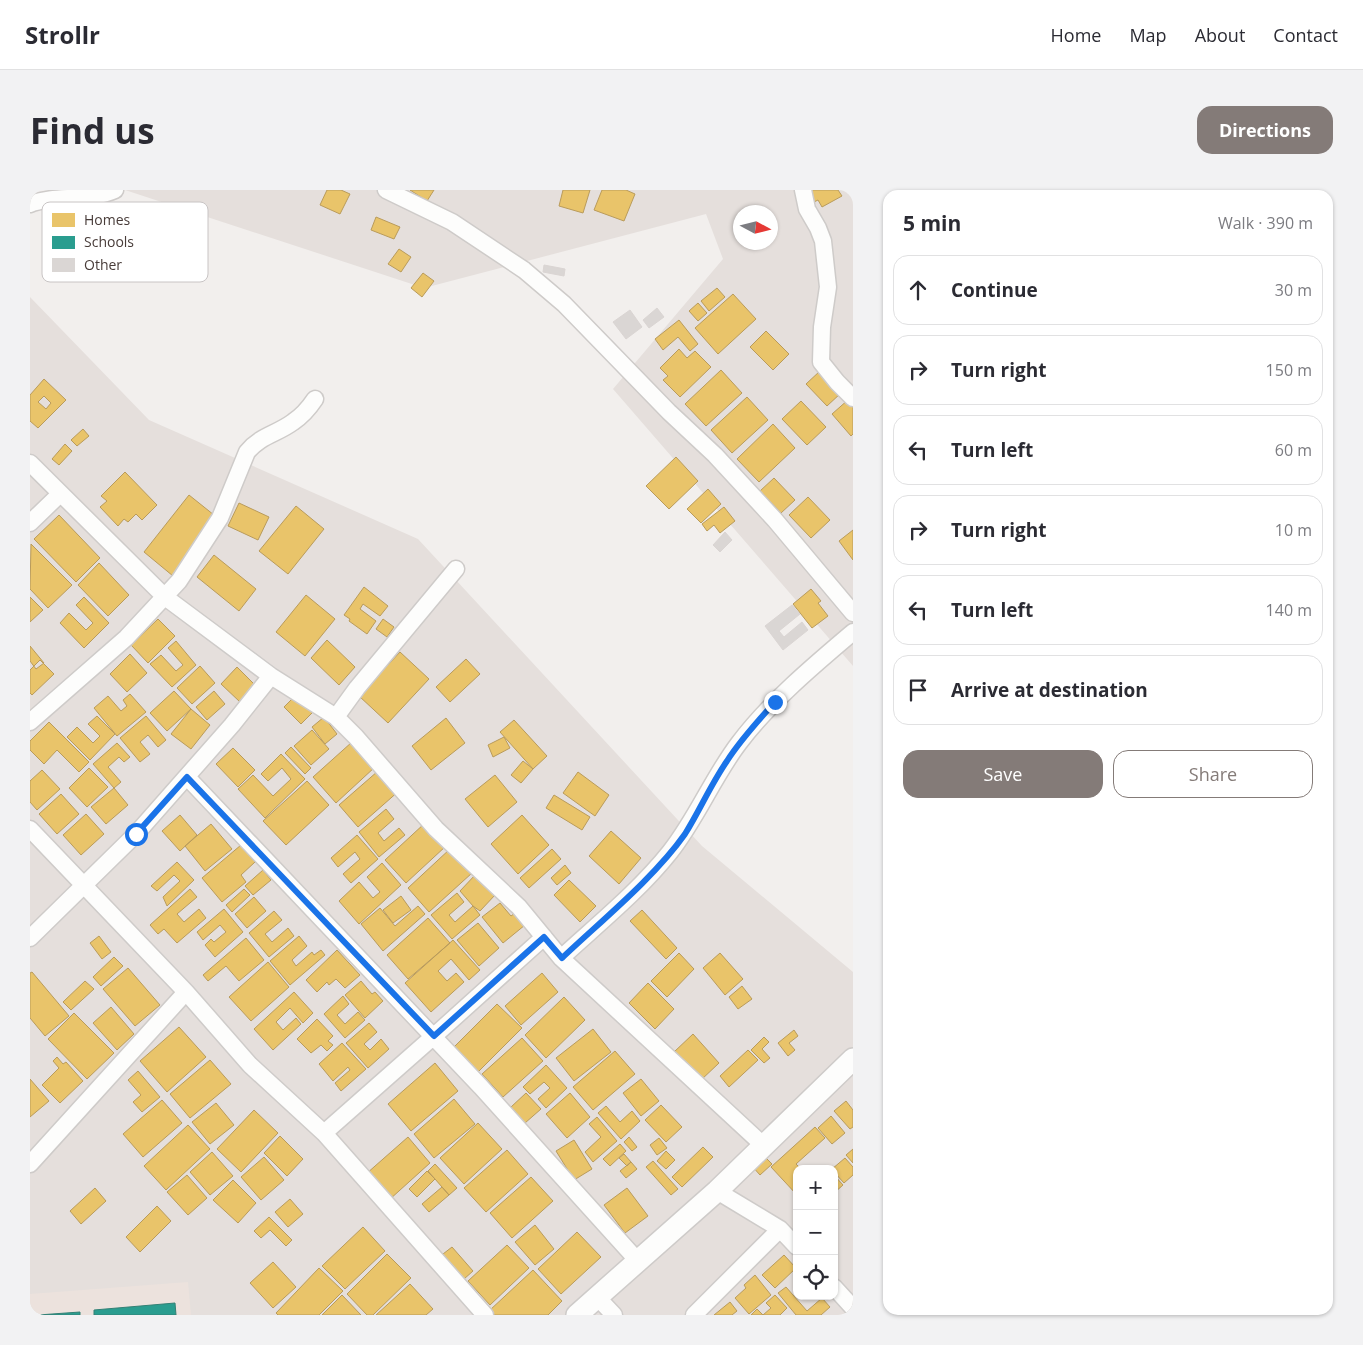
<!DOCTYPE html>
<meta charset="utf-8">
<style>
:root{--surface:#fff;--page:#f2f2f3;--text:#2b2b33;--muted:#7c7c81;--line:#e1e1e2;--accent:#847b78}
body{margin:0;font-family:"Open Sans",sans-serif;background:var(--page);color:var(--text)}
.controls{position:absolute;right:15px;bottom:15px;display:grid;overflow:hidden;border-radius:10px;box-shadow:0 1px 4px #0004}
.controls button{width:45px;height:45px;display:grid;place-items:center;padding:0;border:0;border-bottom:1px solid var(--line);background:var(--surface);color:var(--text);font:25px sans-serif}
.compass{position:absolute;left:703px;top:15px;width:45px;height:45px;border-radius:50%;background:var(--surface);box-shadow:0 1px 4px #0004;rotate:97deg}
.stop{position:absolute;width:15px;height:15px;margin:-11px;border:4px solid #1a73e8;border-radius:50%;background:#fff}
.stop.end{background:#1a73e8;border-color:#fff;box-shadow:0 1px 5px #0008}
.list{margin:0;padding:0;list-style:none}
h2{display:flex;justify-content:space-between;align-items:center;height:65px;margin:0;padding:0 20px;font-size:21px}
h2 small{font-size:16px;font-weight:400;color:var(--muted)}
.list li{display:grid;grid-template-columns:32px 1fr auto;gap:15px;align-items:center;box-sizing:border-box;height:70px;margin:0 10px 10px;padding:0 10px;border:1px solid var(--line);border-radius:15px}
.list b{display:block;font-size:19px;white-space:nowrap}
.list em{font-size:16px;font-style:normal;color:var(--muted)}
.actions{display:flex;gap:10px;padding:15px 20px}
.actions a{flex:1;padding:11px 0;border:1px solid var(--accent);border-radius:15px;text-align:center;font-size:18px;color:var(--accent)}
.actions .main{background:var(--accent);color:#fff}
.icon{flex:none;width:28px;height:28px;fill:none;stroke:currentColor;stroke-width:2;stroke-linecap:round;stroke-linejoin:round}
.map{position:relative;flex:none;width:823px;height:1125px;overflow:hidden;border-radius:15px}
header{display:flex;align-items:center;gap:30px;box-sizing:border-box;height:70px;padding:0 25px;background:var(--surface);border-bottom:1px solid var(--line)}
header strong{font-size:24px}
nav{display:flex;gap:28px;margin-inline-start:auto;font-size:18px}
.intro{display:flex;align-items:center;justify-content:space-between;box-sizing:border-box;height:120px;padding:0 30px}
h1{margin:0;font-size:35px}
.button{padding:12px 22px;border-radius:15px;background:var(--accent);color:#fff;font-size:18px;font-weight:700}
main{display:flex;gap:30px;padding:0 30px}
aside{flex:1;background:var(--surface);border-radius:15px;box-shadow:0 1px 4px #0004}
.map>svg:first-child{display:block}
</style>
<header>
<strong>Strollr</strong>
<nav><a>Home</a><a>Map</a><a>About</a><a>Contact</a></nav>
</header>
<div class="intro"><h1>Find us</h1><a class="button">Directions</a></div>
<main>
<div class="map">
<svg width="823" height="1125" viewBox="0 0 823 1125">
<rect width="100%" height="100%" fill="#f2efed"/>
<path fill="#e5dfdc" fill-rule="evenodd" d="M95,0H823V476L583,199L693,69L676,24L394,98ZM711,22H741V52H711Z
M0,107L119,230L388,349L672,656L823,782V1125H0ZM767,979H804V1106H767Z"/>
<path fill="#ece2dd" d="M158,1092L161,1125H0V1104Z"/>
<path fill="#e9c46a" stroke="#b99b5b" fill-rule="evenodd" d="M297,0H311L320,4L310,24L290,15Z
M380,0H404L397,11Z
M533,0H560L553,23L529,16Z
M572,0H596L605,4L594,31L564,20Z
M777,0H808L812,6L792,17L788,10L784,12Z
M346,27L370,37L364,49L341,40Z
M369,59L381,67L371,82L358,74Z
M393,83L404,91L392,107L381,98Z
M687,98L695,107L679,121L671,111Z
M703,104L726,129L688,164L665,138Z
M668,113L677,123L668,131L659,121Z
M649,130L668,154L660,161L648,147L633,160L625,149Z
M736,141L759,164L743,180L720,157Z
M649,159L657,168L665,161L681,177L650,207L633,190L638,186L630,178Z
M691,180L712,203L676,236L655,214Z
M790,181L811,203L797,216L776,194Z
M14,189L36,210L8,238L0,231V205ZM14,206L21,213L16,219L8,212Z
M717,207L738,230L702,263L681,240Z
M819,209L823,213V244L821,246L802,224Z
M771,211L796,237L777,255L752,229Z
M743,234L765,258L729,292L707,269Z
M53,239L59,246L47,256L41,250Z
M35,254L42,261L29,275L22,269Z
M646,267L668,291L639,319L616,296Z
M95,282L127,315L112,330L106,324L98,332L94,329L88,336L70,317L77,311L71,306Z
M744,288L765,310L751,323L730,301Z
M678,299L691,314L671,333L657,319Z
M159,305L189,329L143,386L114,362Z
M778,307L800,330L781,348L759,325Z
M209,313L239,327L228,350L198,336Z
M266,316L294,339L258,384L229,361Z
M694,317L705,331L690,343L684,335L677,341L672,334Z
M29,325L70,368L46,392L4,349Z
M823,340V370L809,351Z
M1,354L42,395L18,418L0,399Z
M184,365L226,399L209,421L167,387Z
M69,373L99,405L78,426L48,395Z
M334,397L358,416L350,426L333,414L330,419L346,431L337,444L319,431L320,429L314,425Z
M781,399L791,411L788,413L798,426L782,438L763,414Z
M276,405L305,429L275,466L246,442Z
M0,407L13,420L0,432Z
M54,407L79,433L54,458L30,433L39,423L56,440L63,433L46,415Z
M128,429L145,446L118,473L101,455Z
M353,429L364,437L357,447L346,439Z
M297,450L325,477L309,495L281,468Z
M146,451L166,475L142,497L120,474L131,465L146,481L153,475L138,458Z
M0,456L14,473L6,479L0,471Z
M370,462L399,489L358,533L329,506Z
M100,464L117,483L97,502L80,484Z
M436,469L450,484L420,512L406,497Z
M10,470L24,484L2,505L0,503V480Z
M170,476L185,493L162,514L147,498Z
M207,477L225,495L210,512L191,494Z
M144,501L161,519L137,541L120,523Z
M184,501L195,514L177,530L166,517Z
M100,504L116,522L87,546L64,518L78,506L91,521L97,516L93,510Z
M267,504L284,521L271,534L254,517Z
M161,519L180,535L161,559L141,544Z
M67,526L85,544L60,570L37,547L47,537L63,553L70,546L58,534Z
M116,526L136,550L128,557L118,545L110,552L120,564L110,572L90,548Z
M294,527L307,544L295,554L282,537Z
M416,528L435,553L401,580L382,556Z
M484,530L517,566L503,579L470,542Z
M19,532L59,572L49,582L27,560L14,574L0,560V551Z
M282,540L299,559L281,575L264,556Z
M474,547L480,558L463,567L458,555Z
M322,552L345,577L306,613L283,587Z
M87,553L100,567L94,572L89,567L78,577L91,592L84,598L63,574Z
M261,557L281,578L275,584L255,563Z
M203,558L225,580L208,597L186,574Z
M251,564L275,589L235,628L208,599L223,585L243,606L261,589L252,578L238,591L231,584Z
M493,571L503,579L491,593L481,585Z
M59,578L78,597L57,617L39,598Z
M12,580L30,599L7,620L0,612V591Z
M348,581L370,600L328,637L309,615Z
M548,582L579,605L565,626L533,603Z
M465,585L487,612L458,637L435,609Z
M277,591L299,615L256,655L233,631Z
M84,598L98,615L76,634L61,617Z
M31,604L49,624L27,644L9,624Z
M524,605L560,627L552,640L516,618Z
M356,619L364,629L348,643L354,651L369,638L375,645L349,667L329,642Z
M56,624L74,644L51,665L33,645Z
M150,625L167,645L150,661L132,641Z
M492,625L519,655L488,684L461,654Z
M395,633L416,656L376,693L355,670Z
M181,634L202,659L175,681L155,656Z
M581,641L611,668L589,694L559,666Z
M327,645L348,669L321,693L313,684L330,669L325,662L308,677L301,668Z
M211,655L225,672L211,685L216,692L192,712L172,688Z
M421,658L442,683L399,722L378,698Z
M522,659L531,669L499,698L490,688Z
M147,672L164,690L137,716L133,707L150,691L144,685L127,701L121,696Z
M352,673L371,695L329,734L309,711L329,692L343,708L350,702L337,687Z
M535,675L541,683L527,695L521,688Z
M233,680L241,690L223,705L215,696Z
M446,684L466,704L450,721L443,716L430,701Z
M539,690L566,716L550,732L524,705Z
M160,699L167,707L147,724L154,732L169,719L176,728L147,753L134,739L128,744L120,735Z
M214,699L220,705L202,722L196,715Z
M427,703L434,712L419,725L425,732L443,716L450,725L422,749L401,725Z
M371,706L381,720L363,733L353,720Z
M224,707L236,721L217,738L205,724Z
M470,713L481,726L485,723L495,735L473,753L452,727Z
M388,716L395,724L353,761L331,734L350,718L365,736Z
M194,719L213,742L185,767L175,755L181,749L184,752L196,742L190,735L173,750L167,742Z
M612,720L647,758L636,769L600,731Z
M244,721L252,730L235,744L242,752L258,738L264,746L239,767L219,743Z
M398,728L420,753L378,789L357,765Z
M448,733L469,758L449,776L427,750Z
M69,746L81,762L72,769L60,753Z
M269,746L277,756L262,770L266,776L282,762L284,765L291,760L295,765L260,795L240,771Z
M216,748L234,770L209,791L196,776L178,791L173,785Z
M423,750L450,780L439,790L421,769L408,781L417,791L426,783L434,792L401,822L375,793Z
M307,760L330,785L315,798L306,789L299,795L297,792L287,802L276,790Z
M649,763L664,779L637,807L621,791Z
M690,763L713,789L695,805L673,778Z
M84,767L93,776L71,796L63,787Z
M238,772L259,797L221,831L199,807Z
M98,778L130,815L105,836L73,799Z
M2,782L39,826L15,846L0,828V783Z
M512,783L528,802L491,835L475,816Z
M55,791L64,799L41,820L33,812Z
M331,791L342,804L345,802L353,811L335,828L315,805Z
M618,793L644,819L625,839L599,813Z
M712,796L722,809L708,819L699,807Z
M264,802L283,823L273,833L260,818L246,832L253,840L266,828L271,834L243,860L224,839Z
M313,806L319,814L307,825L315,834L328,822L335,830L315,848L294,824Z
M534,807L555,830L516,868L495,845Z
M467,814L492,838L448,882L423,858Z
M81,817L104,844L87,860L63,833Z
M44,823L84,863L57,889L18,849Z
M287,829L303,846L298,851L303,855L297,861L291,855L281,863L267,849Z
M339,833L347,842L334,854L340,860L351,849L359,859L338,878L316,853Z
M149,837L176,867L137,902L110,871Z
M563,839L581,862L544,891L526,868Z
M764,840L768,846L759,853L765,860L758,866L748,853Z
M663,844L689,873L670,891L644,862Z
M734,847L739,852L732,859L740,868L734,873L721,860Z
M492,848L513,871L473,907L452,884Z
M312,853L336,879L311,901L305,893L320,880L318,877L303,891L289,874Z
M718,860L728,870L699,897L690,886Z
M585,861L605,884L563,920L543,897Z
M27,867L33,874L36,872L53,891L30,913L12,895L29,878L23,871Z
M180,870L201,894L160,928L140,904Z
M405,873L428,901L381,941L358,914Z
M516,875L537,898L516,918L508,909L520,898L514,892L500,904L493,897Z
M108,881L130,907L112,922L103,912L111,905L98,890Z
M0,889L19,911L0,927Z
M611,889L629,911L611,926L593,903Z
M496,903L511,919L495,933L481,917Z
M540,903L560,927L537,948L516,924Z
M424,909L445,934L404,968L384,944Z
M132,910L152,933L113,967L93,944Z
M816,911L823,920V937L820,939L804,921Z
M186,913L204,935L180,954L162,932Z
M631,915L652,937L636,952L615,930Z
M576,916L590,932L602,921L610,931L591,949L568,923Z
M224,920L248,943L211,982L187,959Z
M801,926L815,943L802,954L788,938Z
M567,927L587,951L563,972L555,962L571,947L559,934Z
M448,933L472,959L434,994L410,968Z
M158,935L180,959L136,1000L114,976Z
M785,937L795,948L766,974L771,979H767V1005L741,977Z
M250,946L273,969L257,986L234,963Z
M378,947L400,973L359,1010L336,984Z
M599,947L607,957L602,961L594,952Z
M629,948L637,958L627,965L620,955Z
M544,950L562,979L544,990L526,961Z
M590,954L596,961L580,976L573,969Z
M673,957L683,967L652,997L642,987Z
M823,959V973L816,965Z
M477,960L498,984L456,1022L434,998Z
M636,961L645,970L636,979L627,971Z
M182,962L203,986L180,1005L160,982Z
M594,964L601,972L597,976L589,968Z
M733,965L742,974L730,985L722,976Z
M234,967L254,990L231,1010L211,987Z
M815,968L823,977V985L814,993L804,982V979H802Z
M623,971L648,999L641,1005L616,977Z
M601,972L607,979L596,988L590,981Z
M405,974L427,998L419,1005L398,981Z
M397,981L405,989L387,1007L379,999Z
M157,985L177,1008L158,1025L137,1002Z
M804,985L813,995L804,1003Z
M501,987L523,1011L482,1048L460,1023Z
M203,990L226,1013L208,1033L183,1010Z
M412,997L419,1005L399,1022L392,1014Z
M65,998L76,1011L51,1034L40,1021Z
M597,998L618,1026L595,1043L574,1015Z
M260,1009L273,1024L258,1037L245,1022Z
M127,1016L141,1031L110,1062L96,1047Z
M239,1027L262,1050L256,1056L240,1040L231,1048L224,1041Z
M505,1035L524,1059L505,1075L485,1052Z
M333,1037L355,1061L315,1099L292,1076Z
M547,1042L571,1067L531,1104L508,1079Z
M477,1055L499,1078L460,1115L438,1091Z
M422,1057L443,1081L434,1089L413,1064Z
M357,1064L381,1088L343,1125H337L317,1104Z
M754,1065L766,1078L745,1098L732,1085Z
M243,1072L266,1097L243,1118L220,1093Z
M289,1078L313,1101L289,1125H248L246,1123Z
M503,1080L532,1111L518,1125H464L460,1120Z
M725,1085L741,1105L719,1124L705,1108L716,1098L714,1095Z
M380,1094L403,1119L396,1125H346Z
M756,1097L777,1121L792,1108L800,1117L791,1125H766L748,1103Z
M312,1105L331,1125H292Z
M745,1105L757,1118L750,1125H721L727,1119L733,1125L741,1118L736,1113Z
M700,1112L707,1121L702,1125H684Z"/>
<path fill="#2a9d8f" stroke="#338075" d="M145,1113L146,1125H64V1120Z
M50,1122V1125H8Z"/>
<path fill="#dad6d4" stroke="#dad5d3" d="M514,75L535,79L534,86L513,82Z
M627,118L634,127L619,138L613,130Z
M600,120L612,137L596,149L583,132Z
M695,342L702,350L690,362L683,355Z
M762,415L770,424L749,441L754,447L772,432L778,440L753,460L735,436Z"/>
<g fill="none" stroke-linecap="round" stroke-linejoin="round">
<defs>
<path id="minor" d="M356,0L422,32L494,80L534,114L639,222L685,265L745,330L823,423
M773,0L777,19L788,38L793,51L798,97L792,137L791,172L807,192L823,208
M0,14C27,4 58,12 85,0
M0,273L135,407L241,486L306,527L326,547L406,639L489,717L531,768L733,955
M0,333L30,304
M306,527L327,498L426,379
M0,532L96,448L149,391L190,328L217,262C231,245 247,244 263,232C272,226 279,218 285,209
M157,587L451,897L607,1070
M0,639L156,802L220,875L294,943L455,1125
M0,748L106,644L202,535L241,486
M531,768C568,734 609,701 640,662C667,628 683,587 709,553C740,512 784,475 823,442
M294,943L404,846L514,747
M0,974L156,802
M687,1001L750,1039L767,1057
M804,1097L823,1118
M568,1108L584,1125
M664,1125L750,1039"/>
<path id="tertiary" d="M547,1125L687,1001L823,869"/>
</defs>
<use href="#minor" stroke="#cecbc9" stroke-width="19"/>
<use href="#tertiary" stroke="#cecbc9" stroke-width="24"/>
<use href="#minor" stroke="#fdfdfc" stroke-width="16"/>
<use href="#tertiary" stroke="#fdfdfc" stroke-width="21"/>
</g>
<g fill="none" stroke-linecap="round" stroke-linejoin="round">
<path stroke="#1a73e8" stroke-width="6" d="M106,644L157,587L404,846L514,747L532,768C571,731 624,688 655,644C670,620 681,594 697,571C711,549 728,531 745,512"/>
</g>
<rect x="12" y="12" width="166" height="80" rx="8" fill="#fff" stroke="#c8c4c4" stroke-width="1"/>
<rect x="22" y="23" width="23" height="14" fill="#e9c46a"/>
<rect x="22" y="46" width="23" height="13" fill="#2a9d8f"/>
<rect x="22" y="68" width="23" height="14" fill="#dad6d4"/>
<g font-size="14" fill="#483c39">
<text x="54" y="35">Homes</text>
<text x="54" y="57">Schools</text>
<text x="54" y="80">Other</text>
</g>
</svg>
<div class="controls">
<button>+</button>
<button>−</button>
<button><svg class="icon" aria-label="locate" viewBox="0 0 24 24"><circle cx="12" cy="12" r="6"/><path d="M12 2v4M12 18v4M2 12h4M18 12h4"/></svg></button>
</div>
<svg class="compass" viewBox="-18 -18 36 36"><path d="M0-13l5 13h-10z" fill="#e53935"/><path d="M0 13l5-13h-10z" fill="#7c7c81"/></svg>
<div class="stop" style="left:106px;top:644px"></div>
<div class="stop end" style="left:745px;top:512px"></div>
</div>
<aside>
<h2>5 min<small>Walk · 390 m</small></h2>
<ul class="list">
<li><svg class="icon" aria-label="ahead" viewBox="0 0 24 24"><path d="M12 20V5M6 11l6-6 6 6"/></svg><div><b>Continue</b></div><em>30 m</em></li>
<li><svg class="icon" aria-label="right" viewBox="0 0 24 24"><path d="M7 20v-9h11M14 6l5 5-5 5"/></svg><div><b>Turn right</b></div><em>150 m</em></li>
<li><svg class="icon" aria-label="left" viewBox="0 0 24 24"><path d="M17 20v-9H6M10 6l-5 5 5 5"/></svg><div><b>Turn left</b></div><em>60 m</em></li>
<li><svg class="icon" aria-label="right" viewBox="0 0 24 24"><path d="M7 20v-9h11M14 6l5 5-5 5"/></svg><div><b>Turn right</b></div><em>10 m</em></li>
<li><svg class="icon" aria-label="left" viewBox="0 0 24 24"><path d="M17 20v-9H6M10 6l-5 5 5 5"/></svg><div><b>Turn left</b></div><em>140 m</em></li>
<li><svg class="icon" aria-label="arrive" viewBox="0 0 24 24"><path d="M6 21V4h12l-3 4 3 4H6"/></svg><div><b>Arrive at destination</b></div></li>
</ul>
<div class="actions"><a class="main">Save</a><a>Share</a></div>
</aside>
</main>
